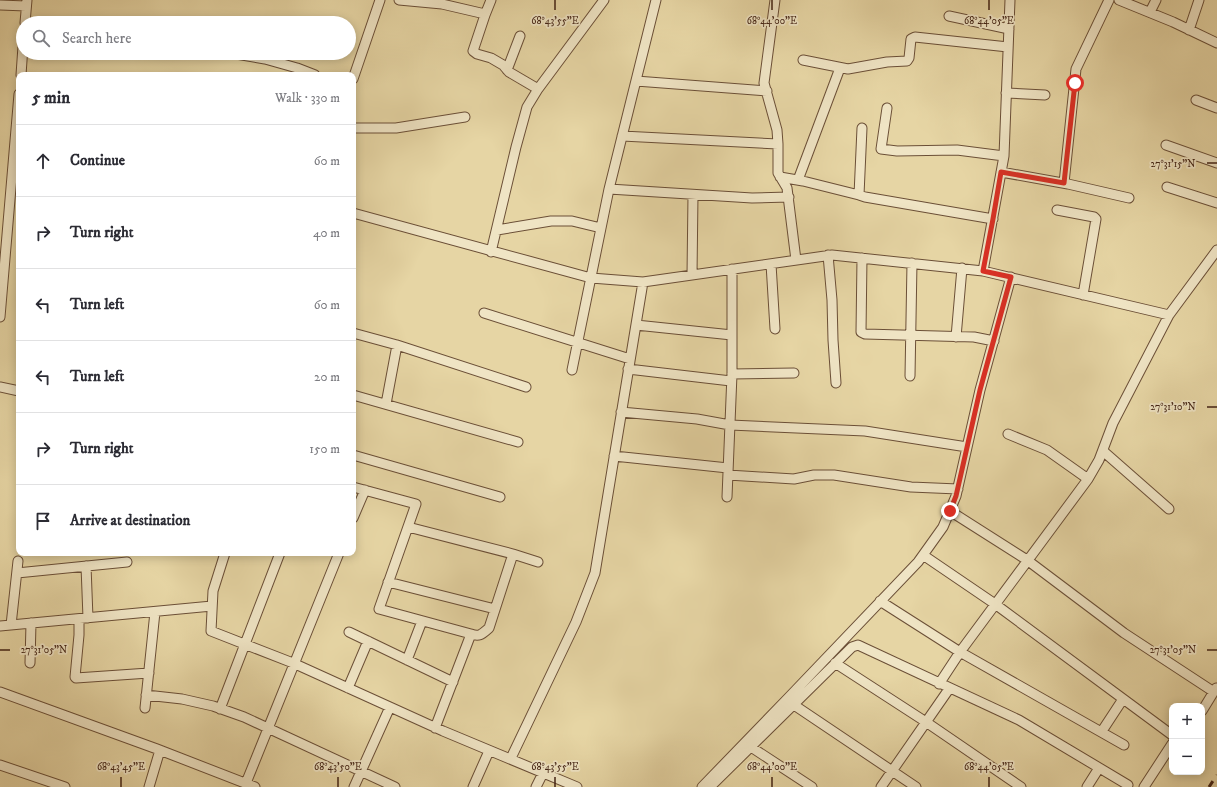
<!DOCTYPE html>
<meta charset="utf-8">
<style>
:root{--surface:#fff;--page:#f2f2f3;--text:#2b2b33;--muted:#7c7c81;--line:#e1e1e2}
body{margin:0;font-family:"IM FELL DW Pica",serif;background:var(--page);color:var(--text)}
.controls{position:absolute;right:12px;bottom:12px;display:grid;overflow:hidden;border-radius:8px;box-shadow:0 2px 10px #0003}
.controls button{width:36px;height:36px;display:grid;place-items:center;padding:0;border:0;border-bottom:1px solid var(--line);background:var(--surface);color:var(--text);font:20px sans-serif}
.stop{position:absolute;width:12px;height:12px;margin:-9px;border:3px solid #d93025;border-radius:50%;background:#fff}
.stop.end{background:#d93025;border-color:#fff;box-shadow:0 1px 4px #0008}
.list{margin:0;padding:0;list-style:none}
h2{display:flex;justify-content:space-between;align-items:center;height:52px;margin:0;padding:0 16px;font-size:17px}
h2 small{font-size:13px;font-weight:400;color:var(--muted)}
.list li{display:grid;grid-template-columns:26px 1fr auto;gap:12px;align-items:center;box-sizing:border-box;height:72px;padding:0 16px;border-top:1px solid var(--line)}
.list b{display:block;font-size:15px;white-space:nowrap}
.list em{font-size:13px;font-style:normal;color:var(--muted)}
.icon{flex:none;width:22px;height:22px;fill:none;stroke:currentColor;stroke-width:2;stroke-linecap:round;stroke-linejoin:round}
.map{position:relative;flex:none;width:1217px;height:787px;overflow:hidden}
.search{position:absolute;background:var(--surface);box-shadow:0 2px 10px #0003;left:16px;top:16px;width:340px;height:44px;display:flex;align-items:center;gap:10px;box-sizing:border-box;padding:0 14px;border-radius:22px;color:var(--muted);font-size:15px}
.panel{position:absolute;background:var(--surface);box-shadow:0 2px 10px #0003;left:16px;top:72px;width:340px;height:484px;border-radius:8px}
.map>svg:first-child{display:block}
</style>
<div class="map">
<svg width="1217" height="787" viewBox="0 0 1217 787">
<rect width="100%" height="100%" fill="#e6d5a4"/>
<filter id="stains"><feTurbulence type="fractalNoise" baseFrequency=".005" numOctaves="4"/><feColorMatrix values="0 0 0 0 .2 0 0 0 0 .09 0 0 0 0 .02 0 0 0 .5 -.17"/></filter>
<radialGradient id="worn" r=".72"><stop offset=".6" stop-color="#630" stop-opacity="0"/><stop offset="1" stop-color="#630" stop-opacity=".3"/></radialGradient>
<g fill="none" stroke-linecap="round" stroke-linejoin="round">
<defs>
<path id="street" d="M399,0L442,4L485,14
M491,0L485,15L473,51L477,54L491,58L503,65L509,72L538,89
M1010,0L1004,156L983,271L1169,315L1217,250
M1119,0L1173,22L1217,43
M0,5L26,6
M1150,12L1156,0
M949,16L1009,29
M25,23L27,0
M1189,30L1199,0
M230,53L265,59L297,68L315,75
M803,60L848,69L887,62L907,61L909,58L911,39L915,37L1008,47
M507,70L520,36
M21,75L23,46
M353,79L380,0
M636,81L767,91
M1006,93L1045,95
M1196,100L1217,108
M887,108L881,149L897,151L957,150L1004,156
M353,128H396L465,117
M622,136L778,144L777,130L764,83L775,0
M778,144V173L787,188L796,260
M1166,145L1217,163
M1001,172L1068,184L1129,198
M780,177L803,181L859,195L865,197L993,219
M798,180L840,68
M1064,183L1076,69L1109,0
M1167,187L1217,203
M609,189L752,198L789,197
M859,195L862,128
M1057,210L1094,217L1096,219L1083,295
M353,213L591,278L643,282L832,255L983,271
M497,230L551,221H572L601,228
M491,252L516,147L527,107L538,89L604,0
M828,255L832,300L833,340L836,383
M862,258L861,332L865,334L974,337L994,341
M771,264L775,329
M692,275L693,195
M484,313L630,359
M0,317L19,94
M636,325L732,335
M353,333L397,345L526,387
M956,337L962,268
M628,369L731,381
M572,370L609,189L656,0
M732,374L794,373
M910,376L912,263
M0,387L19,391
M353,395L518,442
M386,404L397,345
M621,412L697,419L730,425L865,431L967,447
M1008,434L1047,450L1088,479
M1103,451L1169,509
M353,455L500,497
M614,456L728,468
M728,475L794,479L814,475H834L911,487L958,489
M353,487L416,504L379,609L471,634C480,637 482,634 489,628L513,554
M727,497L732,374V269
M950,511L1027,560L1124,633L1214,692
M353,518L365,490
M408,527L513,554L538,562
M225,553L213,591L211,631L293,663L443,731L577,787
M923,555L995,604L1172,735
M86,566L88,618
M17,573L127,562
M388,582L495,609
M880,601L960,652L1124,745
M79,619V635L75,677L76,678L149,673
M11,625L18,561
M0,626L212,606
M349,632L453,682
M407,660L422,621
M30,663L31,623
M835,663L926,722L1021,787
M939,684L960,652L1088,479L1099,460L1113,423L1169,315
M348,688L368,641
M0,692L157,749L255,787
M146,695L182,699L213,706L244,717L395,787
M794,705L916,787
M145,708L155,612
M220,709L280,553
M1202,711L1216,688
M435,728L471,634
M1102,731L1123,699
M751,747L812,787
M511,758L576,622L595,573L643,282
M0,765L65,787
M246,783L339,553
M149,787L160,750
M354,787L390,707
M473,787L489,751
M536,787L543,773
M702,787L791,695L918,562L943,527L956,496L980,390L1011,277
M710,787L852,647L858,645L1019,720L1128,785
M881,787L949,689
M1087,787L1099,768
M1144,787L1172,744"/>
</defs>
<use href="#street" stroke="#6b4f37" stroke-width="11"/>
<use href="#street" stroke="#efe4c4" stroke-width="9"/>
<path stroke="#422213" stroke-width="3" stroke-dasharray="7 7" stroke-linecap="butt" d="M1209,787L1217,775"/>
</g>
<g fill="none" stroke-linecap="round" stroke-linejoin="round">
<path stroke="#d93025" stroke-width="5" d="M950,511L956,496L980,390L1011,277L983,271L993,219L1001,172L1064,183L1075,83"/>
</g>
<path fill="none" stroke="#422213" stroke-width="1.5" d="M555,0V10M772,0V10M989,0V10M1207,163H1217M1207,407H1217M0,650H10M1207,650H1217M121,777V787M338,777V787M555,777V787M772,777V787M989,777V787"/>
<g font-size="10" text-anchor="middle" fill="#422213" stroke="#efe4c4" stroke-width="3.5" stroke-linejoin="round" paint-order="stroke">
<text x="555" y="24">68°43'55"E</text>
<text x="772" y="24">68°44'00"E</text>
<text x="989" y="24">68°44'05"E</text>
<text x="1173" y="167">27°31'15"N</text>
<text x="1173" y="410">27°31'10"N</text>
<text x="44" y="653">27°31'05"N</text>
<text x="1173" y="653">27°31'05"N</text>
<text x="121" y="770">68°43'45"E</text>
<text x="338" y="770">68°43'50"E</text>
<text x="555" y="770">68°43'55"E</text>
<text x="772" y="770">68°44'00"E</text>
<text x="989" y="770">68°44'05"E</text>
</g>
<rect width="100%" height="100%" filter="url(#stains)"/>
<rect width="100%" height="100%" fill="url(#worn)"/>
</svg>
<div class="controls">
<button>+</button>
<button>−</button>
</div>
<div class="stop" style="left:1075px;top:83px"></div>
<div class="stop end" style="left:950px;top:511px"></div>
<div class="search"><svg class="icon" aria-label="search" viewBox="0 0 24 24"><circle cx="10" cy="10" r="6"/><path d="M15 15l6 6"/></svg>Search here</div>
<section class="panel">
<h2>5 min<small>Walk · 330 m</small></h2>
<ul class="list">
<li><svg class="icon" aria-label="ahead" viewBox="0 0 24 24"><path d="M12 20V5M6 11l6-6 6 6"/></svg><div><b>Continue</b></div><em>60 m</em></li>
<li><svg class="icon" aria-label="right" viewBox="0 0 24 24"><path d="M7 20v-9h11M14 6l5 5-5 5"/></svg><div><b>Turn right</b></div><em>40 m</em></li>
<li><svg class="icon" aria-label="left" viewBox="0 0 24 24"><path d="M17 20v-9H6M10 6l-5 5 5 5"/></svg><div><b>Turn left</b></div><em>60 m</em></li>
<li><svg class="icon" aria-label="left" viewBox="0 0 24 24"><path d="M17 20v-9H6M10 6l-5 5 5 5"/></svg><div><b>Turn left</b></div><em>20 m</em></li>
<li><svg class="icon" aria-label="right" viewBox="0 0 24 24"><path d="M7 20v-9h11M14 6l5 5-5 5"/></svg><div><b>Turn right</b></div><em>150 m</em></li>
<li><svg class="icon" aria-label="arrive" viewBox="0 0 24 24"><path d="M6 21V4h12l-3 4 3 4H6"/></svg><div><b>Arrive at destination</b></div></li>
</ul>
</section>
</div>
